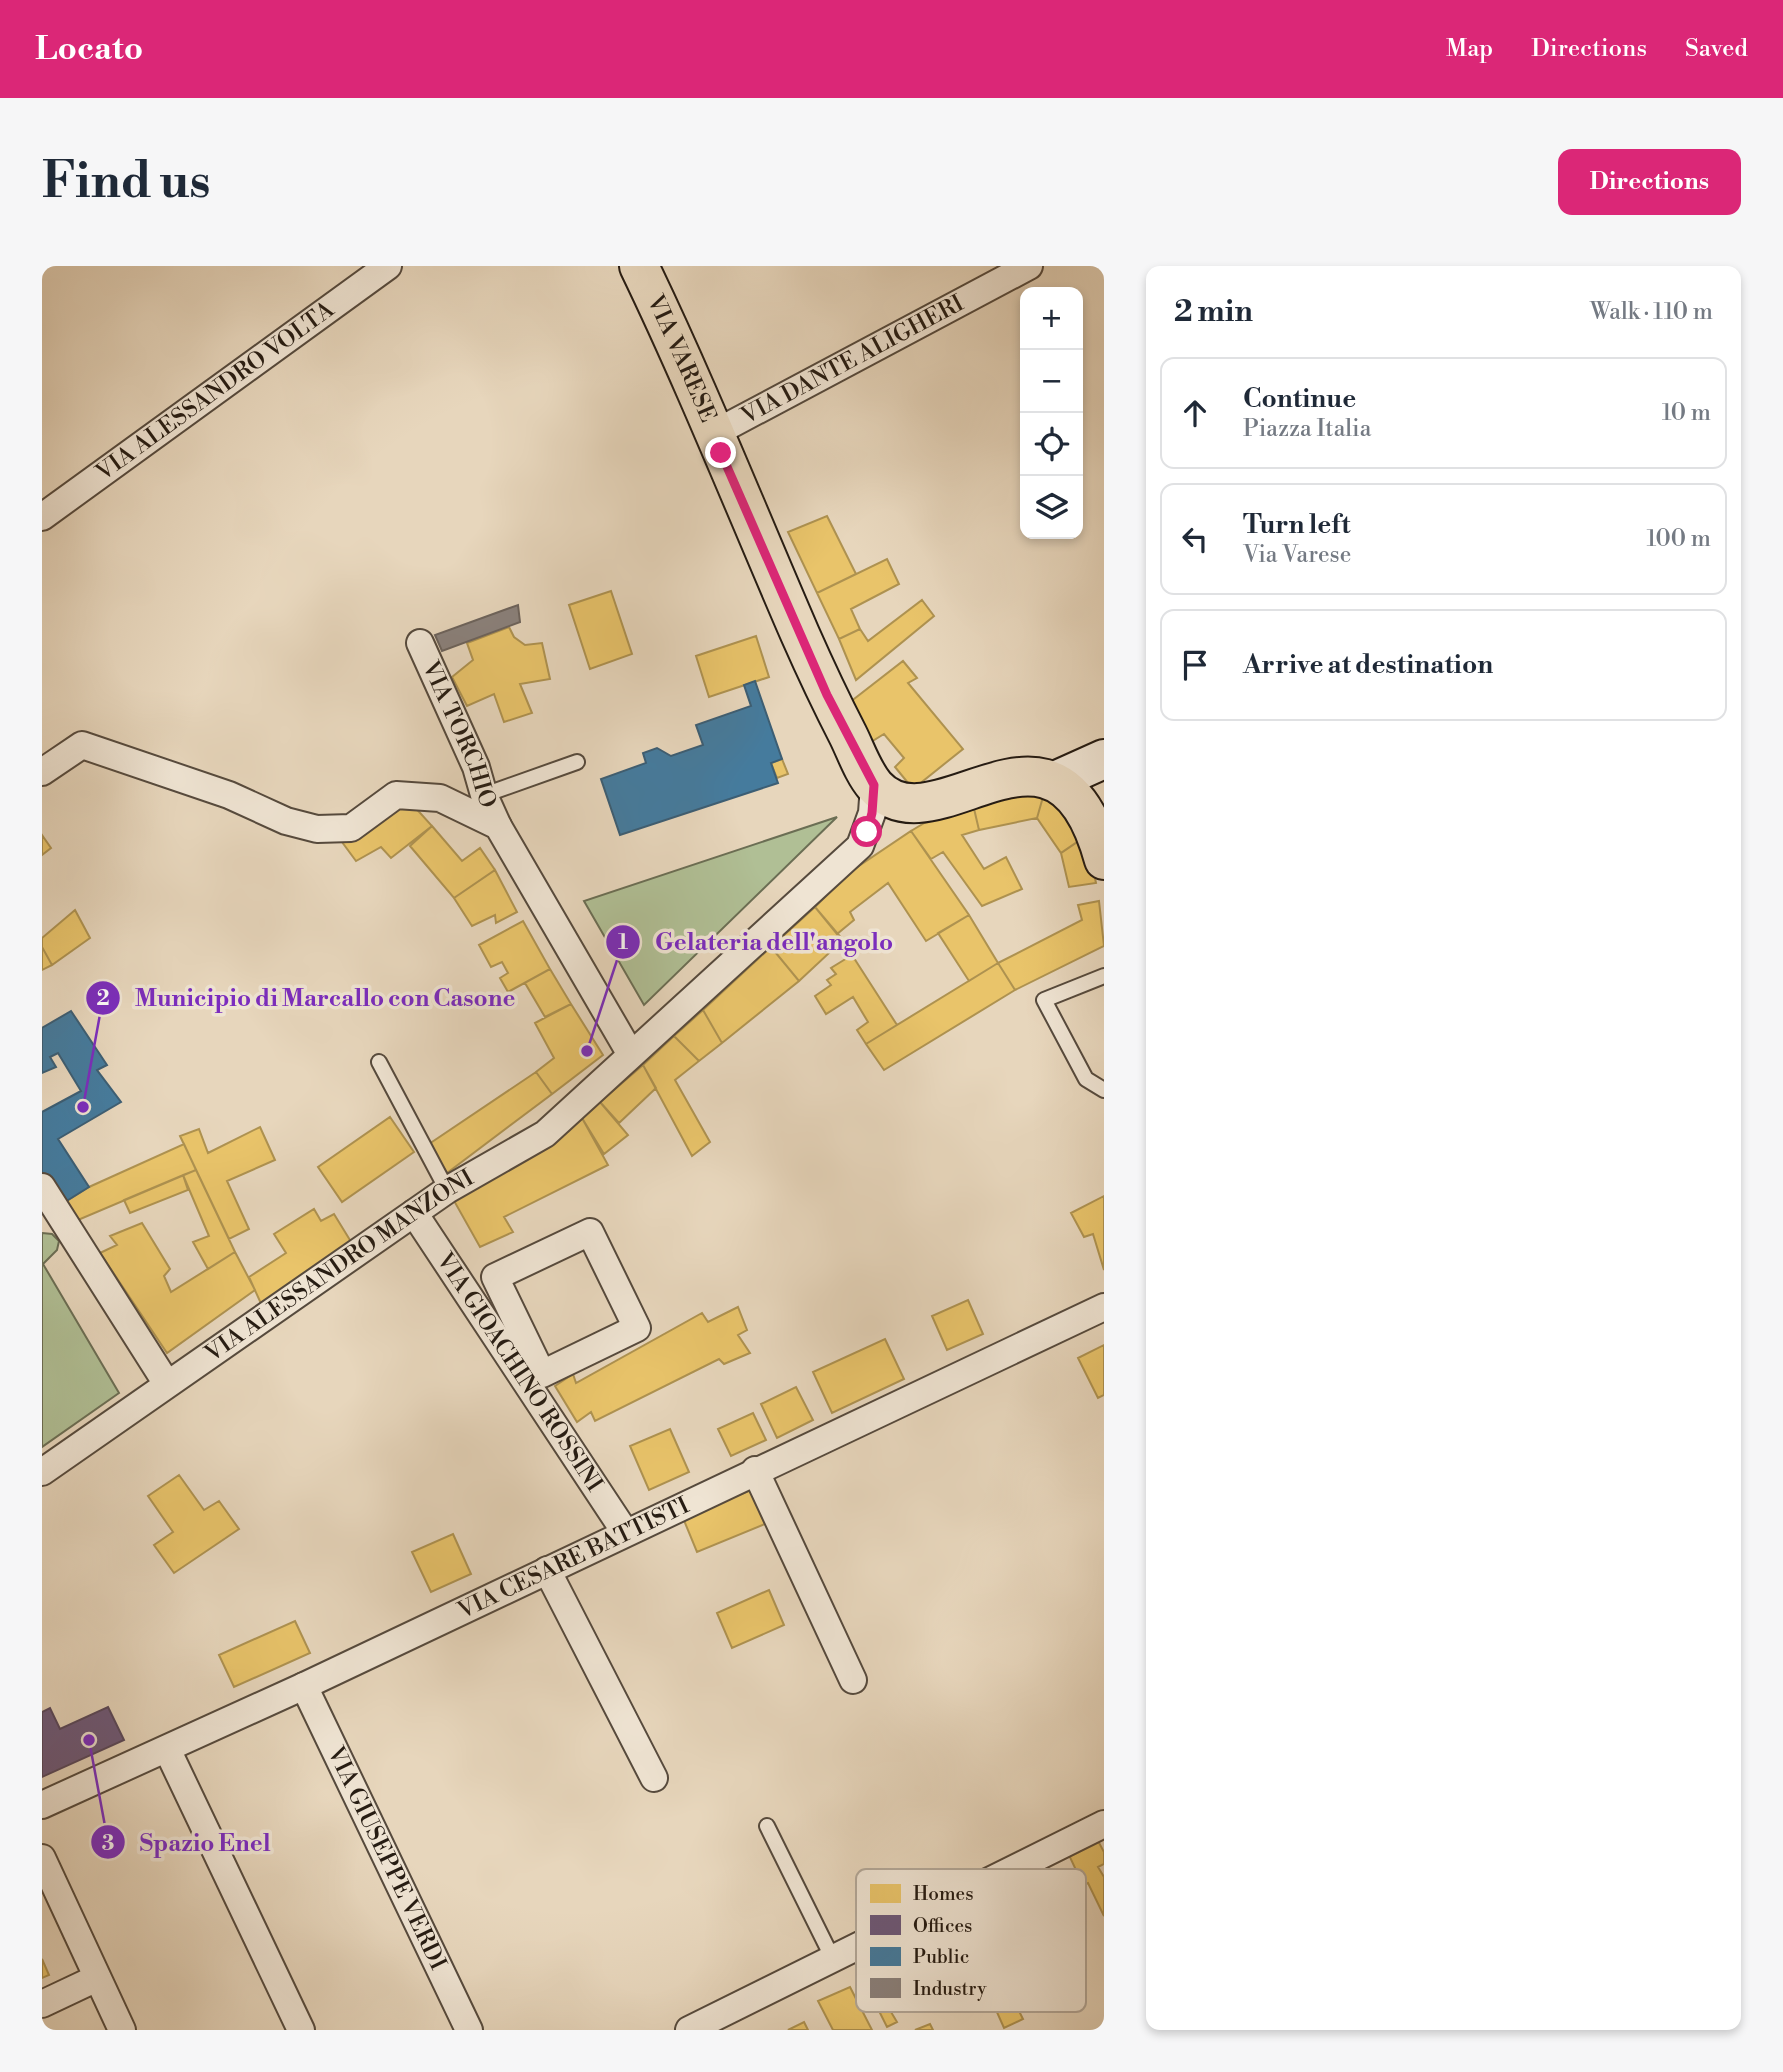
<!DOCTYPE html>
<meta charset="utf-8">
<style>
:root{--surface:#fff;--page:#f6f6f7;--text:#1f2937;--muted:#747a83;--line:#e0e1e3;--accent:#db2777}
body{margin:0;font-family:"Libre Bodoni",serif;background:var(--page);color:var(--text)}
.controls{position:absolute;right:21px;top:21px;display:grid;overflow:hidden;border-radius:14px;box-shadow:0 4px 10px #0003}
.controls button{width:63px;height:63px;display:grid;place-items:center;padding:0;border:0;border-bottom:2px solid var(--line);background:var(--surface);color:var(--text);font:35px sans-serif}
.stop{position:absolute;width:21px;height:21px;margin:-16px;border:5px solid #db2777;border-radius:50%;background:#fff}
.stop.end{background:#db2777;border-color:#fff;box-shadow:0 2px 7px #0008}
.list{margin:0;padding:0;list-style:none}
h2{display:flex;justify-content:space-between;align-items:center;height:91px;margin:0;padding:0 28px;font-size:30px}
h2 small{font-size:23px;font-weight:400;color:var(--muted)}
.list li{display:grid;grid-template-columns:46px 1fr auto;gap:21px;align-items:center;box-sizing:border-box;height:112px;margin:0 14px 14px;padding:0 14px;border:2px solid var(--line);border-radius:14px}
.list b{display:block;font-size:26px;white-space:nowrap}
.list p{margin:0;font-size:23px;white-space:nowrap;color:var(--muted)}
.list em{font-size:23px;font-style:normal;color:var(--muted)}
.icon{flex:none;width:38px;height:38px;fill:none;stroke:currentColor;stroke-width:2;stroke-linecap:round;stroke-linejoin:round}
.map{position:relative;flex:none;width:1062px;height:1764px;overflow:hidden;border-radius:14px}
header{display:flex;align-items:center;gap:42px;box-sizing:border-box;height:98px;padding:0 35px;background:var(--accent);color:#fff}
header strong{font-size:33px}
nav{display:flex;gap:38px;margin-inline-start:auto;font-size:24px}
.intro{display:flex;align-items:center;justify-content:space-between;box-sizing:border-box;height:168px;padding:0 42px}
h1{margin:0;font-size:49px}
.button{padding:18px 32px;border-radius:14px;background:var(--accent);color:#fff;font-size:24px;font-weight:700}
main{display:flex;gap:42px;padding:0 42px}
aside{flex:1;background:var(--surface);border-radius:14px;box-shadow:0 4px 10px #0003}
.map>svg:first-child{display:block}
</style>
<header>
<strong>Locato</strong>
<nav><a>Map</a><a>Directions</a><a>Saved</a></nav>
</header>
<div class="intro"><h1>Find us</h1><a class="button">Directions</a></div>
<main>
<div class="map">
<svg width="1062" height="1764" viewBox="0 0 1062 1764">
<rect width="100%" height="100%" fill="#e7d6bc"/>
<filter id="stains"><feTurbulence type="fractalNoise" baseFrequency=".00286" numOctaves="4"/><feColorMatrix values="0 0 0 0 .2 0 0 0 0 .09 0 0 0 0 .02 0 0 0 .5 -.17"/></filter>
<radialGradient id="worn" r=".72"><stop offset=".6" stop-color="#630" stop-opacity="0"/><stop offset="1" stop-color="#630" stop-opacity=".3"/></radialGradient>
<path fill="#b0bf95" stroke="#6b6e54" stroke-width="2" d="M795,551L602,739L542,635Z
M0,967L10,968L17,975L15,984L1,998L77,1127L0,1181Z"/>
<path fill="#e9c46a" stroke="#ae9250" stroke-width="2" d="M785,250L814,308L775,327L746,266Z
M845,293L857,318L809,343L818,363L797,373L775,327Z
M569,325L590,388L548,403L527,339Z
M880,334L892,350L814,414L797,373L818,363L826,375Z
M467,361L472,371L483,379L500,377L508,413L478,418L490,447L462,456L452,428L425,440L410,411L431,394L425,377Z
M714,370L727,411L667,431L654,390Z
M861,395L875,412L866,417L921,483L871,523L853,501L862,492L842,468L824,479L803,440Z
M740,493L746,508L735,512L729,497Z
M1003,524L995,552L937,564L930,534Z
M1003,524L1044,570L1019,587L995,552Z
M930,534L937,564L920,569L942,603L964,591L980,623L940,640L901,586L889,593L869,565L914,538Z
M370,538L390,560L349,592L339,581L314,595L300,576L349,542Z
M390,560L420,595L438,582L453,604L412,632L368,580Z
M869,565L927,649L884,675L846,617L808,646L812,654L795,668L773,641L808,606Z
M0,569L9,582L0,589Z
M1044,570L1054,617L1027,621L1019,587Z
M453,604L475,646L454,657L453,649L430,660L412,632Z
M1057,635L1062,680L973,724L956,697L1040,654L1036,639Z
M773,641L801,674L757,715L729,681Z
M33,644L48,672L10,699L0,681V672Z
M927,649L956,697L927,715L896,667Z
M481,655L508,703L466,726L458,712L466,707L460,696L449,701L437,679Z
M0,681L10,699L0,704Z
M729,681L757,715L680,777L661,744Z
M810,689L855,759L824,778L815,764L826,756L811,731L784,748L773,730L789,719L785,714L794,708L789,702Z
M956,697L973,724L842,804L824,778Z
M508,703L529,738L503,751L483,717Z
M529,738L561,789L510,828L494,806L512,792L493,757Z
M661,744L680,777L657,795L632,770Z
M632,770L657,795L633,814L668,876L650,890L601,799Z
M601,799L614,822L577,857L558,836Z
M494,806L510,828L405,907L387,878Z
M558,836L586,869L562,888L540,852Z
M348,851L372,886L300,936L276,901Z
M540,852L566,899L462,951L471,966L438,981L411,933L506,882Z
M218,861L233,894L185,915L207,963L187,973L138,870L157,863L166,887Z
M142,878L154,904L36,954L23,936L47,921Z
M154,904L193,986L166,1003L151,976L167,970L141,909Z
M141,909L146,924L88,947L82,934Z
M1062,930V1004L1051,968L1042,971L1029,947Z
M272,943L279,955L292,948L311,979L221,1042L207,1011L244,987L232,968Z
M100,957L128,1003L122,1010L129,1026L193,986L213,1024L125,1087L58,987L75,979L68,970Z
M926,1034L941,1068L905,1084L890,1050Z
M696,1041L705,1064L696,1069L708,1087L682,1098L677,1093L553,1155L549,1146L535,1156L513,1120L531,1108L534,1117L660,1047L666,1056Z
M843,1073L862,1113L790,1147L771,1106Z
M1062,1079V1129L1056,1132L1036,1092Z
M754,1121L771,1154L735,1172L719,1138Z
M711,1147L724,1174L689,1190L676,1163Z
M628,1163L647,1206L607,1224L588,1180Z
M137,1209L162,1244L177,1235L197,1263L132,1307L112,1279L131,1266L106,1230Z
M709,1224L723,1258L655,1286L641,1252Z
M411,1268L429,1308L389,1326L370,1286Z
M727,1324L742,1359L690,1382L675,1347Z
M253,1355L268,1387L192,1421L177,1389Z
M1055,1573L1062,1586V1598L1056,1601L1062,1611V1650L1046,1617L1041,1619L1026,1587Z
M0,1693L7,1709L0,1712Z
M880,1693L895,1723L849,1746L855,1756L845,1761L825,1721Z
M808,1721L830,1764H791L776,1735Z
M968,1727L981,1753L962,1762L950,1735Z
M762,1756L766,1764H746Z
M888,1758L891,1764H873Z"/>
<path fill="#6d597a" stroke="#58475b" stroke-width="2" d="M66,1441L82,1474L0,1511V1446L8,1442L18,1463Z"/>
<path fill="#457b9d" stroke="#3c5e74" stroke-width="2" d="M713,415L740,493L729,497L736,517L578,569L559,513L604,497L601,487L615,482L629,490L661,479L654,459L709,440L702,419Z
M29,745L65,799L55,804L79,836L16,873L47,921L23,936L0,906V846L39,825L16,787L8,791L14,801L0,807V762Z"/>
<path fill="#8a817c" stroke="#6c635c" stroke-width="2" d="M476,339L478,356L400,385L393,369Z"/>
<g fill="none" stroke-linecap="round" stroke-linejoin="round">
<defs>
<path id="lane" d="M442,529L535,496
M1062,710L1002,734L1044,813L1062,824
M337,796L405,924
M725,1560L791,1693"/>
<g id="street">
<path id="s1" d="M671,168L987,0"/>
<path id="s2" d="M0,251L346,0"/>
<path id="s3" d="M378,377L434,501L442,529L456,560"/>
<path d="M0,506L40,479L187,529L244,555L275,563L309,562L354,529L398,532L456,560L588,787"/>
<path d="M0,921L125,1118"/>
<path id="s4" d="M372,947L583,1266"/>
<path d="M548,966L595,1062L500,1108L453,1011Z"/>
<path d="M713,1204L811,1414"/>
<path id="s5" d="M0,1206L405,924L503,868L818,580L830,547L832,519"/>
<path d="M505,1304L612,1512"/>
<path id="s6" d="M262,1420L427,1764"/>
<path d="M125,1483L259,1764"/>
<path id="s7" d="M0,1539L262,1420L1062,1041"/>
<path d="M0,1592L80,1764"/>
<path d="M0,1738L55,1712"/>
<path d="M647,1764L1062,1558"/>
</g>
<path id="secondary" d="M1013,515L1062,493"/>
<g id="primary">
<path id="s8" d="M597,0C655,120 705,246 758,368C773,402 789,436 806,469C814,485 821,506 833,520C894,589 1013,416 1062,594"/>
</g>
</defs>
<use href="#lane" stroke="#564a3d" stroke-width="18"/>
<use href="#street" stroke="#564a3d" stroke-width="30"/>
<use href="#secondary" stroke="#261c13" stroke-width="42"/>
<use href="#primary" stroke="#261c13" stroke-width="42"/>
<use href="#lane" stroke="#efe4d3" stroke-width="14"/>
<use href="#street" stroke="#efe4d3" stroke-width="26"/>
<use href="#secondary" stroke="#efe4d3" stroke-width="38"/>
<use href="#primary" stroke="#e7d6bc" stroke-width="38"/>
</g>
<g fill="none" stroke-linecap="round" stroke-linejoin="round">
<path stroke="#db2777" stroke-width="9" d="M679,187L785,429L832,519L830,547L825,566"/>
</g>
<g text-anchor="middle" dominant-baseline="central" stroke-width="7" stroke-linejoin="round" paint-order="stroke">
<g font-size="23" fill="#261c13" stroke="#efe4d3">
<text stroke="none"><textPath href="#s8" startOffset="102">VIA VARESE</textPath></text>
<text stroke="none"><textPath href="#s1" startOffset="158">VIA DANTE ALIGHERI</textPath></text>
<text stroke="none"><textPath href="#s2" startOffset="214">VIA ALESSANDRO VOLTA</textPath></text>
<text stroke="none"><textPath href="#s3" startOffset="100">VIA TORCHIO</textPath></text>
<text stroke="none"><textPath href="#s5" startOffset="362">VIA ALESSANDRO MANZONI</textPath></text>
<text stroke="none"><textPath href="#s4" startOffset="191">VIA GIOACHINO ROSSINI</textPath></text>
<text stroke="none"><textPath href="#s7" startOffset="586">VIA CESARE BATTISTI</textPath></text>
<text stroke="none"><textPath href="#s6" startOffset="191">VIA GIUSEPPE VERDI</textPath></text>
</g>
</g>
<rect x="814" y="1603" width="230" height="143" rx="10" fill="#efe4d3" stroke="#b3a899" stroke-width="2"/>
<rect x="828" y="1618" width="31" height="19" fill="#e9c46a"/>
<rect x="828" y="1649" width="31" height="20" fill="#6d597a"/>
<rect x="828" y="1681" width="31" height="19" fill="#457b9d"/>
<rect x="828" y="1712" width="31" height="20" fill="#8a817c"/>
<g font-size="19" fill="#261c13">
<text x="871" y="1634">Homes</text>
<text x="871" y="1666">Offices</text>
<text x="871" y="1697">Public</text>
<text x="871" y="1729">Industry</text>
</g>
<path fill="none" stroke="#7b2cbf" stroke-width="2.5" d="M545 785L581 676M41 841L61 732M47 1474L66 1576"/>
<g fill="#7b2cbf" stroke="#efe4d3" stroke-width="2.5">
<circle cx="545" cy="785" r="7"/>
<circle cx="41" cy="841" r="7"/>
<circle cx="47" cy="1474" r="7"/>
<circle cx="581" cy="676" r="18"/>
<circle cx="61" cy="732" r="18"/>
<circle cx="66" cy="1576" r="18"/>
</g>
<g font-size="21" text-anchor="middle" font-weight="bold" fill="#fff">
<text x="581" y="683">1</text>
<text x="61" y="739">2</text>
<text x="66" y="1584">3</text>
</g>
<g font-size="24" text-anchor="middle" font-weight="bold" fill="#7b2cbf" stroke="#efe4d3" stroke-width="7" stroke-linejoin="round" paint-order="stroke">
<text x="732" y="684">Gelateria dell'angolo</text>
<text x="283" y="740">Municipio di Marcallo con Casone</text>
<text x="163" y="1585">Spazio Enel</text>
</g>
<rect width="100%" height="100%" filter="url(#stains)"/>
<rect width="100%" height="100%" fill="url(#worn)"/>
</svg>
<div class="controls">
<button>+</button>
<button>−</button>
<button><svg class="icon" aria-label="locate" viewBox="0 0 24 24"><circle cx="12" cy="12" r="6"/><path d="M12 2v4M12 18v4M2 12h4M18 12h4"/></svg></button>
<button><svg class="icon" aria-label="layers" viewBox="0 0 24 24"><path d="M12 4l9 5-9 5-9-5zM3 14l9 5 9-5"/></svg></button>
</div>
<div class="stop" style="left:825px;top:566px"></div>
<div class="stop end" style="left:679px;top:187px"></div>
</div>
<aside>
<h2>2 min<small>Walk · 110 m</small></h2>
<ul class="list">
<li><svg class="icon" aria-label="ahead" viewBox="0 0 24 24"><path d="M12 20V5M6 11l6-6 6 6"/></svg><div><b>Continue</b><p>Piazza Italia</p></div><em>10 m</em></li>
<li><svg class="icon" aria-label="left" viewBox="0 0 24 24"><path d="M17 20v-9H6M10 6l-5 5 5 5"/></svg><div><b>Turn left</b><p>Via Varese</p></div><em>100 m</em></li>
<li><svg class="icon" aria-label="arrive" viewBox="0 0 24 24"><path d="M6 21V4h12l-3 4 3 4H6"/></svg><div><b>Arrive at destination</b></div></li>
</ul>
</aside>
</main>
